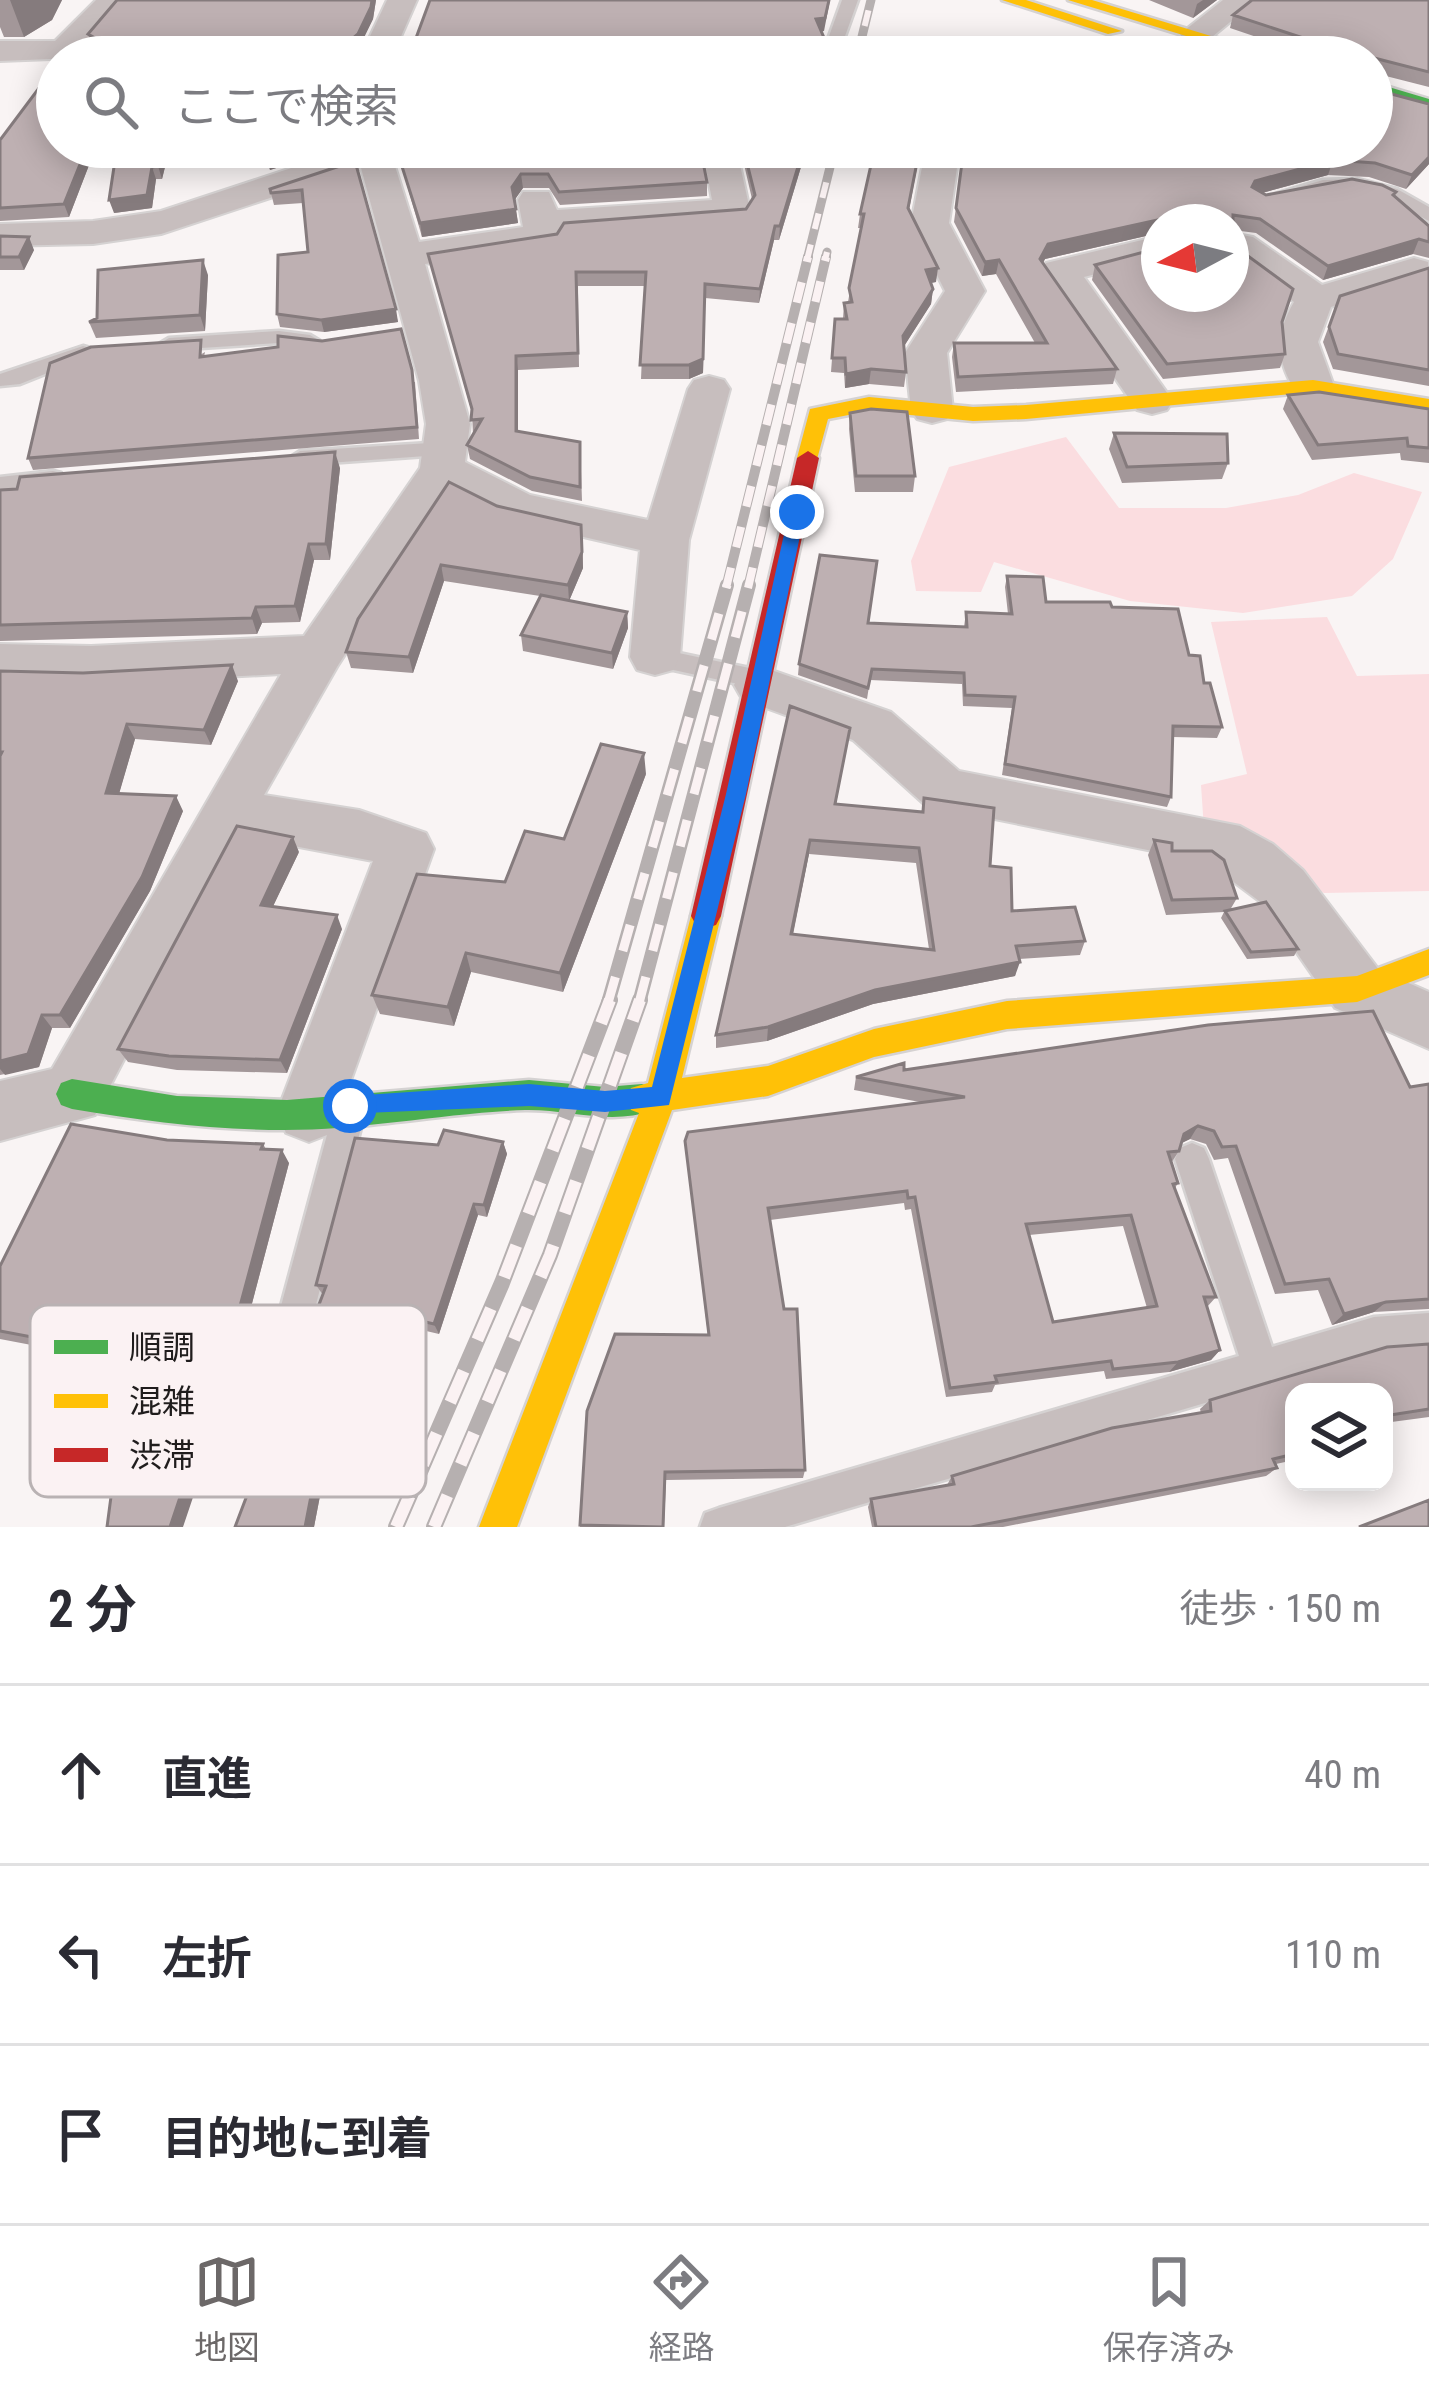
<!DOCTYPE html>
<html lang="ja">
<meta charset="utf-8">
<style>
:root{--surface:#fff;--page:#f7f7f7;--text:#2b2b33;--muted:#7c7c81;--line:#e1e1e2;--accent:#6c6868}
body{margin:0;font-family:"Roboto Condensed","Noto Sans JP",sans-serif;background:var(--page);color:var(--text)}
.controls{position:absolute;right:36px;bottom:36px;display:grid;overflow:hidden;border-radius:24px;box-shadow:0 6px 30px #0003}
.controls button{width:108px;height:108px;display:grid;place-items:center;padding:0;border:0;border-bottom:3px solid var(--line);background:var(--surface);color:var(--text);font:60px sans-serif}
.compass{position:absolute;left:1141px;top:204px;width:108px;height:108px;border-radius:50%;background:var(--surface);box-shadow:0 6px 30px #0003;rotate:263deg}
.stop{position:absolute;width:36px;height:36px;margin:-27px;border:9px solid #1a73e8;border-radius:50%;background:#fff}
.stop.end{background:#1a73e8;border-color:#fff;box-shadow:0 3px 12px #0008}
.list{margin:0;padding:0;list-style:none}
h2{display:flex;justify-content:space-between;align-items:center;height:156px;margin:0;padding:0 48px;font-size:51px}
h2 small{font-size:39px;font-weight:400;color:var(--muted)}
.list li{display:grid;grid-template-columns:78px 1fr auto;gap:36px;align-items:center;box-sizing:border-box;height:180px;padding:0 48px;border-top:3px solid var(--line)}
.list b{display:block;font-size:45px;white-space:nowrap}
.list em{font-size:39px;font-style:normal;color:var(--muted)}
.icon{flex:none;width:66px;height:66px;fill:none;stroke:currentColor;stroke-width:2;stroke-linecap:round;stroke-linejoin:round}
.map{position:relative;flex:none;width:1429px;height:1527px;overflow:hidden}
.search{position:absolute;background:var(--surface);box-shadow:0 6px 30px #0003;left:36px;right:36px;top:36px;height:132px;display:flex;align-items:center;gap:30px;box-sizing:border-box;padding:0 42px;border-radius:66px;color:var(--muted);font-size:45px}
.sheet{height:696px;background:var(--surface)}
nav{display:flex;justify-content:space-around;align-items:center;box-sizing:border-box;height:168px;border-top:3px solid var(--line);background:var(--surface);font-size:33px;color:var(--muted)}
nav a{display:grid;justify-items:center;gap:6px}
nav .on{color:var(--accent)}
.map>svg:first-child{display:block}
</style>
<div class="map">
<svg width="1429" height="1527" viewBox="0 0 1429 1527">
<rect width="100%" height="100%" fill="#f9f4f4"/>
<path fill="#fbdde0" d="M1066,437L1119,508H1226L1298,495L1354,473L1422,492L1393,559L1352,596L1243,613L1130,601L994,562L981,592L916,591L911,561L949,467Z
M1327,617L1357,676L1429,674V891L1324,893L1204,829L1201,785L1247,774L1211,622Z"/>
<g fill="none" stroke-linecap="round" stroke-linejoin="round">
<defs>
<path id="lane" d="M842,0H858L844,39L846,57H830L828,39Z
M1357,179L1397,189L1429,207V221L1384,197L1357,189L1281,200L1272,195L1323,180Z
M279,331L310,335L320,341L310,347L279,343L169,350L159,344L169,338Z
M83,346L90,348V356L20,384L0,386V374Z
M446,442L454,444V454L300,465L289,458L300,451Z
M53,471L61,473V483L0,491V477Z
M655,648L754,669L773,685L760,695L738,684L646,664L642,657Z
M348,1101L359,1105L364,1116L291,1403L286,1416L273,1421L260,1416L255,1403L332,1116L337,1105Z
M1192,1143L1204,1148L1209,1159L1272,1347L1374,1317L1429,1313V1349L1374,1353L785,1527H700L705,1513L719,1508L1239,1356L1175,1159L1180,1148Z"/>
<path id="street" d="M96,0H128L85,47L102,57L0,61V41H55Z
M387,0H417L392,57H353L364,49Z
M1223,0H1257L1207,41H1185L1180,34Z
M355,147H599L594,154L582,157L394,163L419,242L523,227L518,200L523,192H549L557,210L712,200L702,147H736L750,210L745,218L562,232L557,243L544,246L425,264L470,424L465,462L530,495L648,520L688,389L694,380L709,376L724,380L730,389L689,540L680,657L673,670L655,675L637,670L630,657L640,550L501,518L450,492L337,667L264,795L359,810L426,833L434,849L332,1133L309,1142L286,1133L277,1112L373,861L241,836L95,1115L0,1141V1081L52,1069L281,674L91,684L0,682V644L91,646L304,636L420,468L426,424L419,381L361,168L161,234L93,244L0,246V224L93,221L161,211Z
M926,147H960L949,223L985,291L947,353L953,410L947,419L932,423L917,419L911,410L905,353L945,291L911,223Z
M1231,233L1253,237L1322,285L1414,258L1428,262L1429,276L1331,307L1318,342L1334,386L1328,395L1313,399L1298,395C1276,362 1274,336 1294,302L1231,256Z
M1159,236V258L1084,277L1173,401L1167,410L1152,414L1137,410L1041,271L1046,263Z
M760,666L891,712L959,771L1240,826L1273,844L1303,870L1379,970L1429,992V1049L1335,1008L1263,904L1207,862L925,805L853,740L742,699L734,685L742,671Z"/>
<path id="fast" d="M1372,82L1429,99V109L1372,92Z
M72,1079L177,1096L287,1100L529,1080L605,1087L642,1084L653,1088L658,1099L653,1110C612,1126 568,1109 525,1110C445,1113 364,1130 284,1130C212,1130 143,1121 72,1109L61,1105L56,1094L61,1083Z"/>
<path id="slow" d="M1002,0H1026L1122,31L1108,34Z
M1068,0H1092L1280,57H1255Z
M1313,380L1429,399V413L1313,392L1026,419L973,421L869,411L828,419L816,463H800L797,458L810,409L869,397L973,407L1026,405Z
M706,904L716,907L721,916L682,1078L768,1066L874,1029L1007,1001L1357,976L1429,949V975L1357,1002L1007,1029L874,1057L768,1096L672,1110L517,1527H479L639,1113L631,1110L626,1099L631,1088L648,1083L691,916L696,907Z"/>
<path id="jam" d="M808,451L819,458L721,916L716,925L706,928L696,925L691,916L797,458Z"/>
</defs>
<use href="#lane" stroke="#d5d2d2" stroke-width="5"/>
<use href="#street" stroke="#d5d2d2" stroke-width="4"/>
<use href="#fast" stroke="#d5d2d2" stroke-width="5"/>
<use href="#slow" stroke="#d5d2d2" stroke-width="5"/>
<use href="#jam" stroke="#d5d2d2" stroke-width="5"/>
<use href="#lane" fill="#c7bebe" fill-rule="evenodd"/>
<use href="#street" fill="#c7bebe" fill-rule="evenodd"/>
<use href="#fast" fill="#4caf50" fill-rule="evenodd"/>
<use href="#slow" fill="#ffc107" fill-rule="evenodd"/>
<use href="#jam" fill="#c62828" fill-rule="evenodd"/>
<defs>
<path id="rail-far3" d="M857,57L871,0
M807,260L835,147
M825,260L827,252"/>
<path id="rail-far2" d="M726,588L808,257
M748,588L826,257"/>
<path id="rail-far1" d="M608,1003L727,585
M639,1003L749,585"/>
<path id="rail" d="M396,1527L502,1283L610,1000
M434,1527L550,1255L640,1000"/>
</defs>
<use href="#rail-far3" stroke="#b6b0b0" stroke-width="9"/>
<use href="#rail-far2" stroke="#b6b0b0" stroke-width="10"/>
<use href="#rail-far1" stroke="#b6b0b0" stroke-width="14"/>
<use href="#rail" stroke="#b6b0b0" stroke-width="16"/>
<use href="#rail-far3" stroke="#fbf2f3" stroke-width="6" stroke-dasharray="16" stroke-linecap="butt"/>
<use href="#rail-far2" stroke="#fbf2f3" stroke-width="8" stroke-dasharray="21" stroke-linecap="butt"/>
<use href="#rail-far1" stroke="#fbf2f3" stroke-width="9" stroke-dasharray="27" stroke-linecap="butt"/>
<use href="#rail" stroke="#fbf2f3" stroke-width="12" stroke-dasharray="34" stroke-linecap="butt"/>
</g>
<path fill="#a39799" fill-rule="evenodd" d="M0,0H62L52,20L24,37H4L0,27Z
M117,0H376L373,19L358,48H96L92,46L88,34Z
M1149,0H1217L1193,18Z
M1429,0V87L1374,73L1373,89L1429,104V164L1406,189L1369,177L1328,175L1262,193L1266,195L1395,196L1429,226V258L1413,254L1323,280L1256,233L1233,230V245L1282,322L1285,354L1280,368L1163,379L1092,280L1095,265L1159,248L1231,222H1159V233L1045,259L1043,263L1117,369L1113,384L956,392L952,357L954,343H1035L996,274L982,276L954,222L964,147H1372V57H1315L1230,28L1233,15Z
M0,140L57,147H96L69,217L0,221Z
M170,147L162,179H156L152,208L114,213Z
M250,147H341L270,170L266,153L252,154Z
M740,147H807L779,240H774L759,303L705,298L703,373L689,379H641L645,286H578L579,367L518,370V431L580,442L582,501L532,491L470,459L467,445L473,434L472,413L428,254L746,209L752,199Z
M921,147L909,210L936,282L931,283L933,289L931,304L904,346L906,372L904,387L869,384L845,388L844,373L831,372L835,319H843L844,303L848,302L861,228H858L860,214Z
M398,154L707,182V196L560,205L549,188H523L514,200L518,223L422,237Z
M355,161L398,322L324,332L280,327L277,314L308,252L303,203L274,205L270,189Z
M0,236L34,250L24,270H0Z
M1429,268V386L1333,369L1323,342L1340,296Z
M208,275L205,331L96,338L89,322Z
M205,352L204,357L415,382L419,439L33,470L28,458Z
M1288,395L1429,409V463L1401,460L1400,453L1312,460L1283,409Z
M850,413L915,476L913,492H855L849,429Z
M1114,433L1228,463L1222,479L1122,483L1109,449Z
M340,468L330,560H314L300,622L262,623L257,634L0,641V490Z
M497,506L583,541V568L569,601L627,612L628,628L613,669L523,651L521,635L540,596L444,581L413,673L351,668L346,652Z
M1007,576L1046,602L1112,607L1189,655L1204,683L1222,727L1217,738L1173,737L1171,797L1167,807L1002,775L1012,708L963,706L962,684L870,680L867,699L798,675L799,664L868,623L964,627L966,612L1008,614L1005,587Z
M0,671L238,681L211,745L135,739L119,793L183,811L150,891L70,1028H52L39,1067L0,1075Z
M850,728L836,804L922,812L924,798L990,866L1012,911L1085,941L1080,955L1019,959L1015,976L873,1004L767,1041L716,1048V1035ZM809,854L916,863L929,949L793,935Z
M646,774L563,992L471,972L454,1026L380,1014L372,995L505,882L564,839Z
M1154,840L1237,898L1230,910L1298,949L1294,956L1247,959L1221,918L1224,912L1166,915L1148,855Z
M299,852L273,906L342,929L287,1073L177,1070L128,1062L118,1049Z
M904,1070L1410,1087L1429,1084V1309L1374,1312L1332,1325L1318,1290L1275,1294L1228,1158L1214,1160L1206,1144L1190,1139L1181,1143L1179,1151L1171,1163L1178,1183L1175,1188L1216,1297L1207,1307L1220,1350L1211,1360L1169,1372L1106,1379L1104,1371L995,1385L992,1392L946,1397L911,1209L905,1210L904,1203L770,1220L805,1470L803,1478L666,1480L664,1527H580V1525L708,1335L685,1141L920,1102L854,1090L856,1077ZM1123,1226L1147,1308L1053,1322L1029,1235Z
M167,1140L263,1144L266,1149L289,1163L231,1383L0,1339V1266Z
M503,1142L507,1154L487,1217L478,1215L439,1334L422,1330L399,1405L340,1392L314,1527H235L323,1295L316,1285L438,1145Z
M1429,1344V1417L1384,1423V1392H1294V1460L1276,1464L1277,1468L1266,1476L1003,1527H872L868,1507L871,1499L947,1485L952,1476L1201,1413L1200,1409L1210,1400Z"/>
<path fill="#857b7d" d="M10,0H62L52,20L24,37Z
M372,0H376L373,19L360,46L349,57L346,44Z
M829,0H830L824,31L816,32V19Z
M1203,0H1217L1193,18L1197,4Z
M834,49L833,57H791V53Z
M87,147H96L69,217L64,204Z
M163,147H170L162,179L158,166Z
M299,147H341L270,170L267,158Z
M804,147H807L779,240L780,226Z
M1429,157V164L1406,189L1412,175Z
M1333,160L1328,175L1251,196L1248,201L1255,181Z
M152,167L156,179L152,208L114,213L109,200Z
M521,174L523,188L514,201L512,187Z
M516,209L518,223L422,237L420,223Z
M1166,218L1165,222H1159V233L1045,259L1037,274L1040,259L1048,244Z
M775,226L774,240L759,303L760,289Z
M29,237L34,250L24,270L19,257Z
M1419,239L1413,254L1323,280L1328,266Z
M203,260L208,275L205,331L200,315Z
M999,260L996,274L982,276L985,262Z
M938,268L936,282L924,284L926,270Z
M933,289L931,304L901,351L903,336Z
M705,298L703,373L689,379V365Z
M396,309L398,322L324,332L321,320Z
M516,356L518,370V445L516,431Z
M871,369L869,384L845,388L846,374Z
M335,452L340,468L330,560L326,544Z
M581,525L583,568L569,601L568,585Z
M309,544L314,560L300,622L295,606Z
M441,565L444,581L413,673L409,657Z
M256,607L262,623L257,634L252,618Z
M627,612L628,628L613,669L612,653Z
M232,665L238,681L211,745L204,730Z
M127,724L135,739L115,808L106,793Z
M644,753L646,774L563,992L560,973Z
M176,796L183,811L150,891L70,1028L60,1015Z
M293,837L299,852L267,919L261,905Z
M810,840L809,854L790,948L791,934Z
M337,915L342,929L287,1073L280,1060Z
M466,953L471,972L454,1026L448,1007Z
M1020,962L1015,976L873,1004L767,1041L768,1027L875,990Z
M42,1015L52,1028L39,1067L5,1075L0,1069V1061Z
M1198,1126L1190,1139L1176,1146L1184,1134Z
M503,1142L507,1154L487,1217L484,1205Z
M282,1150L289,1163L231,1383L222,1373Z
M474,1204L478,1215L439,1334L434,1324Z
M1386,1302L1374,1312L1332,1325L1344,1314Z
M417,1320L422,1330L399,1405L393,1395Z
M1220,1350L1211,1360L1169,1372L1178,1362Z
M333,1383L340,1392L314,1527H305Z
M203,1429L213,1438L183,1527H170Z"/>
<path fill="#beb0b2" stroke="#857b7d" stroke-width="3" fill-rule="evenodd" d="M117,0H372L371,7L358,34L346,44L363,49L362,57H63L68,50L101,48L100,41L88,34Z
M430,0H829L825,18L816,19L828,47L834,49L791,53L792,57H409Z
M1252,0H1429V72L1374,58L1373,89L1429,104V157L1412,175L1375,163L1333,160L1255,181L1252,187L1266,195L1352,179L1382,185L1396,192L1393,195L1429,226V242L1419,239L1328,266L1260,219L1233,215V245L1293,289L1282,322L1285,354L1167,364L1095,265L1159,248V294H1231V222H1166V218L1048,244L1040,259L1117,369L958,377L954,343H1047L999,260L985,262L956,208L964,147H1372V57H1349L1352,54L1233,15Z
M1088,38L1149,57H1012Z
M57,64V147H87L64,204L0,208V140Z
M117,147H163L158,166L152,167L147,195L109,200Z
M266,147H299L267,158Z
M584,147H700L707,182L559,192L548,174H521L512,187L516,209L420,223L398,154Z
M743,147H804L780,226H775L760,289L705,284L703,359L689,365H640L646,272H576L578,353L516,356V431L580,442V487L530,477L467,445L482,419L471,420L472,409L428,254L557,234L564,223L746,209L755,195Z
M875,147H920L908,208L938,268L926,270L933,289L903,336L906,372L871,369L846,374L845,358H832L835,319H847L844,303L852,302L849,288L864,214H860Z
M355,161L396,309L321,320L277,314L278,255L308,252L302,190L271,193L270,189Z
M0,236L29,237L19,257H0Z
M203,260L200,315L89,322L97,318L98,270Z
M1429,268V370L1338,354L1329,327L1340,296Z
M401,329L412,370L417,427L28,458L50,363L91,347L201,340L200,357L278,347V336L322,341Z
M1319,392L1429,409V448L1408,446L1407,438L1318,445L1288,395Z
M871,409L907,412L915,476H856L850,413Z
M1114,433L1227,434L1228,463L1127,467Z
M335,452L326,544H309L295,606L256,607L252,618L0,625V490L17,489L20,477Z
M449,482L497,506L581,525L582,552L568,585L441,565L409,657L346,652L358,619Z
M820,555L877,561L868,623L967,627L966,612L1012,614L1007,576L1043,577L1046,602H1110L1112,607L1178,609L1189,655L1200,656L1204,683H1210L1222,727L1173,726L1171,797L1005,764L1015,697L965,695L964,673L872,669L868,688L799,664Z
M541,595L627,612L612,653L521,635Z
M232,665L204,730L127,724L106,793L176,796L142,877L60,1015H42L28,1054L0,1061V756L2,752H0V671L83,673Z
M790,706L850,728L835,804L923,812L924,798L994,808L990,866L1011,868L1012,911L1075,907L1085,941L1016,946L1020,962L875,990L768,1027L716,1035ZM810,840L919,848L934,950L791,934Z
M601,744L644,753L560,973L466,953L448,1007L372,995L417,874L505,882L525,831L564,839Z
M237,826L293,837L261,905L337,915L280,1060L169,1056L118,1049Z
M1154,840L1172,843V851H1212L1224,860L1237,898L1172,900Z
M1266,902L1298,949L1251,952L1225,911Z
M1373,1011L1410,1087L1429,1084V1299L1386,1302L1344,1314L1329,1279L1285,1284L1236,1146L1222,1147L1214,1131L1198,1126L1184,1134L1179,1151L1168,1152L1178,1183L1173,1184L1216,1297H1204L1220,1350L1178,1362L1113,1369L1111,1361L995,1376L997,1382L950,1388L915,1197L908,1198L907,1191L768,1208L784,1309H797L805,1470L665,1472L663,1527L580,1525L587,1411L615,1334L709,1335L685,1141L688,1132L965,1097L856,1077L904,1063V1070L1208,1025ZM1131,1215L1157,1306L1053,1322L1026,1224Z
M71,1124L167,1140L263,1144L261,1149L282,1150L222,1373L0,1331V1266Z
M444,1130L503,1142L484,1205L474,1204L434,1324L417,1320L393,1395L333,1383L305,1527H235L326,1286L316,1285L355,1138L438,1145Z
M1429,1344V1409L1384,1416V1392H1294V1454L1273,1459L1277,1468L971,1527H876L871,1499L954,1484L952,1476L1112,1428L1211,1411L1210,1400L1387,1347Z
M126,1419L203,1429L170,1527H107L117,1451Z
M1429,1500V1527H1359Z"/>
<path fill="#1a73e8" d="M797,507L805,512L746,794L669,1105L605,1112L529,1106L342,1114V1099L350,1096L529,1084L605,1091L652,1087L726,794L789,512Z"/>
<rect x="30" y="1305" width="396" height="192" rx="18" fill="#fbf2f3" stroke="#b9b2b3" stroke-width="3"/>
<rect x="54" y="1340" width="54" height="14" fill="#4caf50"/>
<rect x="54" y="1394" width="54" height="14" fill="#ffc107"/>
<rect x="54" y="1448" width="54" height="14" fill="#c62828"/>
<g font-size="33" fill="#201d1d">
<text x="129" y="1359">順調</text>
<text x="129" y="1413">混雑</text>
<text x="129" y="1467">渋滞</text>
</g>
</svg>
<div class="controls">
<button><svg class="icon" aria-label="layers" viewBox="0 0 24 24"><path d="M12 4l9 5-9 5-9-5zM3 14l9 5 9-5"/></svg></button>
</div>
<svg class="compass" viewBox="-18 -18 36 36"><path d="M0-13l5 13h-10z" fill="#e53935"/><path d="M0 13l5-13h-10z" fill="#7c7c81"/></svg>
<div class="stop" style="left:350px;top:1106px"></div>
<div class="stop end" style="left:797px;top:512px"></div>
<div class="search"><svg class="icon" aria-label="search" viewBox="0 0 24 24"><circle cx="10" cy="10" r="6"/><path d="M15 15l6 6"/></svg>ここで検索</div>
</div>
<section class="sheet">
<h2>2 分<small>徒歩 · 150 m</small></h2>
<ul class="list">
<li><svg class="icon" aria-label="ahead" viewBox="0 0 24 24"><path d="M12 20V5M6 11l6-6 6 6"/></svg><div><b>直進</b></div><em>40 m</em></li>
<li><svg class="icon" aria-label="left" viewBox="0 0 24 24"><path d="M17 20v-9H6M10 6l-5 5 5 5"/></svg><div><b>左折</b></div><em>110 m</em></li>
<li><svg class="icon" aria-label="arrive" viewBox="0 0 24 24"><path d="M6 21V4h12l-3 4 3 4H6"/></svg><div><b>目的地に到着</b></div></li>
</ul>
</section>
<nav>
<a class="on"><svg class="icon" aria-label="map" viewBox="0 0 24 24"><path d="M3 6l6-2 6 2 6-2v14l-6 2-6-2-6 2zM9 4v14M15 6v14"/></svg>地図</a>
<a><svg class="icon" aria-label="directions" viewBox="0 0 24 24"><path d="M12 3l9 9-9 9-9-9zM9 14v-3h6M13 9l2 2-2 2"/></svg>経路</a>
<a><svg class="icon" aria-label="saved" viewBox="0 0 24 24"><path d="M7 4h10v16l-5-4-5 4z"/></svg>保存済み</a>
</nav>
